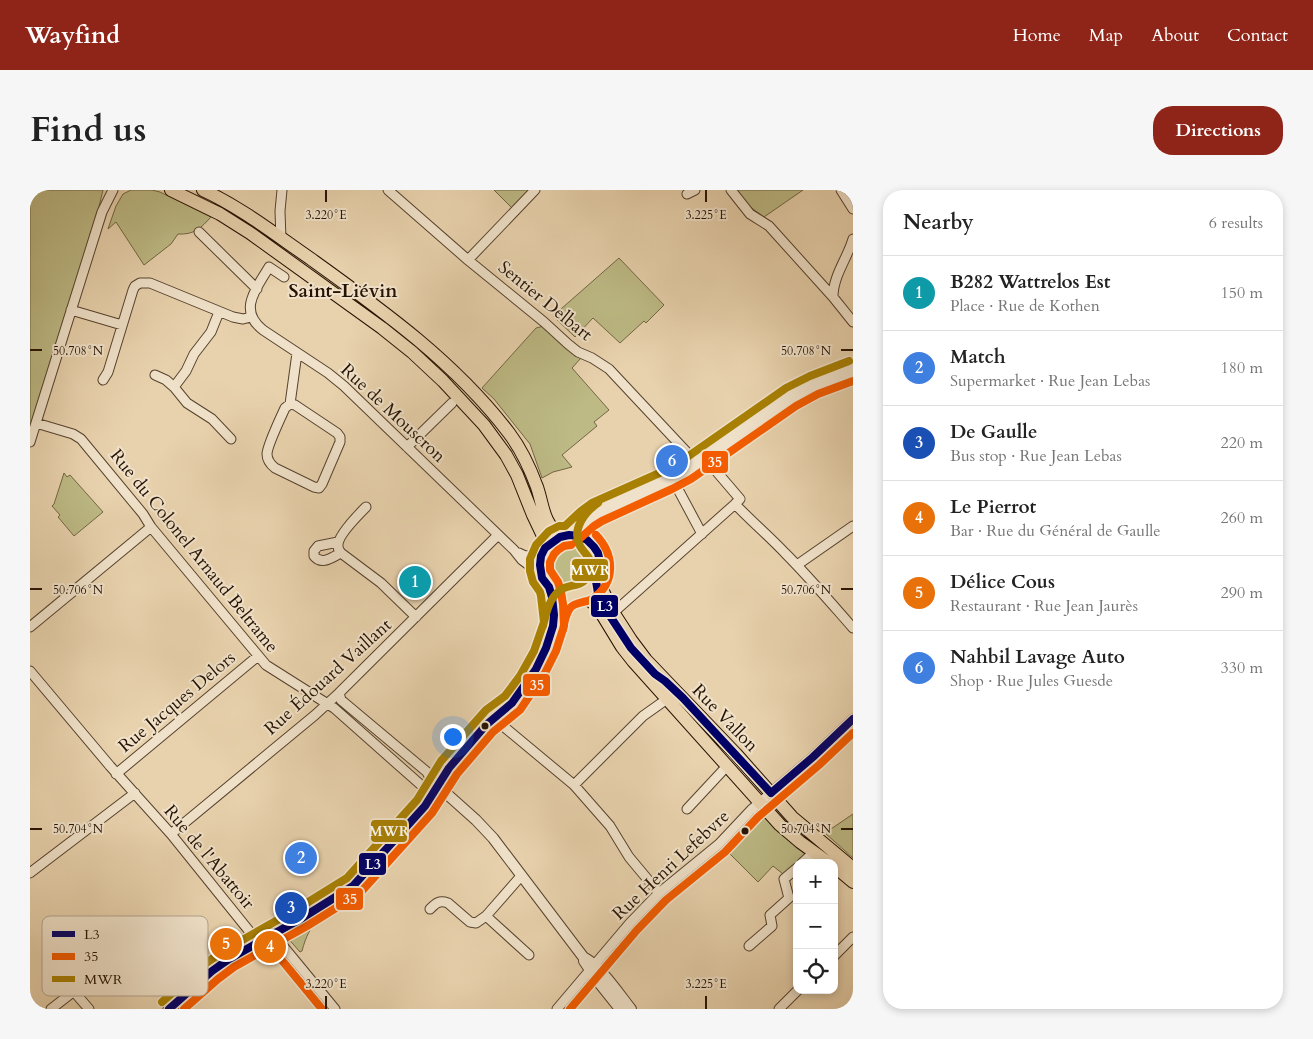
<!DOCTYPE html>
<meta charset="utf-8">
<style>
:root{--surface:#fff;--page:#f6f6f6;--text:#222;--muted:#767676;--line:#e0e0e0;--accent:#8f2418}
body{margin:0;font-family:Cardo,serif;background:var(--page);color:var(--text)}
.controls{position:absolute;right:15px;bottom:15px;display:grid;overflow:hidden;border-radius:10px;box-shadow:0 2px 8px #0003}
.controls button{width:45px;height:45px;display:grid;place-items:center;padding:0;border:0;border-bottom:1px solid var(--line);background:var(--surface);color:var(--text);font:25px sans-serif}
.you{position:absolute;left:422px;top:546px;width:18px;height:18px;margin:-12px;border:4px solid #fff;border-radius:50%;background:#1a73e8;box-shadow:0 0 0 8px #1a73e833}
.badge{display:grid;place-items:center;width:32px;height:32px;border-radius:50%;background:var(--accent);color:#fff;font-size:16px;font-weight:700}
.pin{position:absolute;translate:-50% -50%;border:2px solid #fff;box-shadow:0 1px 5px #0006}
.list{margin:0;padding:0;list-style:none}
h2{display:flex;justify-content:space-between;align-items:center;height:65px;margin:0;padding:0 20px;font-size:21px}
h2 small{font-size:16px;font-weight:400;color:var(--muted)}
.list li{display:grid;grid-template-columns:32px 1fr auto;gap:15px;align-items:center;box-sizing:border-box;height:75px;padding:0 20px;border-top:1px solid var(--line)}
.list b{display:block;font-size:19px;white-space:nowrap}
.list p{margin:0;font-size:16px;white-space:nowrap;color:var(--muted)}
.list em{font-size:16px;font-style:normal;color:var(--muted)}
.icon{flex:none;width:28px;height:28px;fill:none;stroke:currentColor;stroke-width:2;stroke-linecap:round;stroke-linejoin:round}
.map{position:relative;flex:none;width:823px;height:819px;overflow:hidden;border-radius:20px}
header{display:flex;align-items:center;gap:30px;box-sizing:border-box;height:70px;padding:0 25px;background:var(--accent);color:#fff}
header strong{font-size:24px}
nav{display:flex;gap:28px;margin-inline-start:auto;font-size:18px}
.intro{display:flex;align-items:center;justify-content:space-between;box-sizing:border-box;height:120px;padding:0 30px}
h1{margin:0;font-size:35px}
.button{padding:12px 22px;border-radius:20px;background:var(--accent);color:#fff;font-size:18px;font-weight:700}
main{display:flex;gap:30px;padding:0 30px}
aside{flex:1;background:var(--surface);border-radius:20px;box-shadow:0 2px 8px #0003}
.map>svg:first-child{display:block}
</style>
<header>
<strong>Wayfind</strong>
<nav><a>Home</a><a>Map</a><a>About</a><a>Contact</a></nav>
</header>
<div class="intro"><h1>Find us</h1><a class="button">Directions</a></div>
<main>
<div class="map">
<svg width="823" height="819" viewBox="0 0 823 819">
<rect width="100%" height="100%" fill="#e8d2ad"/>
<filter id="stains"><feTurbulence type="fractalNoise" baseFrequency=".004" numOctaves="4"/><feColorMatrix values="0 0 0 0 .2 0 0 0 0 .09 0 0 0 0 .02 0 0 0 .5 -.17"/></filter>
<radialGradient id="worn" r=".72"><stop offset=".6" stop-color="#630" stop-opacity="0"/><stop offset="1" stop-color="#630" stop-opacity=".3"/></radialGradient>
<path fill="#bdba85" stroke="#726644" d="M0,0H73L66,29L0,241Z
M101,0H122L130,2L181,27C171,38 164,45 148,44L141,54L114,75L86,32L78,39L86,16L93,4Z
M464,0H501L482,18Z
M707,0H773L734,27L719,16Z
M589,68L634,115L616,133L614,131L590,153L563,128L545,147L523,126Z
M514,136L551,168L542,178L579,220L564,232L567,236L532,265L542,277L523,282L512,288L500,254L464,209L452,198L506,138Z
M34,283L37,287L40,285L73,322L44,346L28,327L30,325L22,316L24,314Z
M517 375a23 23 0 1 1 46 0a23 23 0 1 1-46 0Z
M823,624V668L795,643Z
M736,628L776,664L753,684L743,676L728,692L696,660L728,630Z
M290,727C280,738 276,746 272,761L270,762L256,746Z"/>
<g fill="none" stroke-linecap="round" stroke-linejoin="round">
<defs>
<path id="minor" d="M358,0L438,70L514,132L538,154L548,162L562,168L579,179L667,273
M701,0L720,24L739,36L803,107L823,132
M811,0L823,19
M657,4L665,0
M169,42L227,99
M251,49L250,21L252,0
M438,70L505,0
M254,87L239,77C227,98 207,120 233,140L298,183L314,196L484,360L492,370L511,384
M803,107C803,86 817,69 823,49
M41,120L92,135
M125,185L136,190L144,197L156,181L164,164L181,142L189,122
M73,190L78,182L103,100L105,96L110,93H120L203,127L213,129L221,127
M144,197L157,213L182,229L201,249
M260,214L265,215L307,243L310,247V252L292,294L289,298L284,297L245,278C240,274 237,270 237,264C237,256 251,227 255,218L260,214L267,163
M6,233L43,244L51,249L113,324L121,337L236,475L304,518L400,603
M0,252L72,22L83,0
M377,257L422,213
M675,268L710,309L705,314C721,331 739,346 755,363C779,387 801,413 823,438
M642,288L672,344
M336,317C329,324 307,346 308,356C308,360 309,360 311,363L351,393L386,427
M308,352L288,356L284,361V366C292,376 302,367 311,363
M489,363C497,368 503,367 512,364
M767,375L823,336
M583,423L705,314
M0,437L121,337
M0,481L80,576L141,644L228,752
M309,503L311,510L397,582L400,588L408,596
M467,531L544,595L580,636L599,667L629,703
M86,584L228,466
M544,595L613,526L637,509
M657,619L697,576
M141,644L285,525L309,503L468,345
M772,673L784,662
M0,683L105,603
M400,719C406,713 409,710 418,713L440,732L446,733L456,726L499,765
M456,726L491,686
M239,739L305,819
M719,756L742,736L740,725L759,708L754,689L767,678
M804,766L823,747
M21,819L43,802L46,804L59,819
M527,819L600,733L629,703L689,654L721,620L783,567L823,529
M749,819L768,800"/>
<path id="tertiary" d="M408,596L446,630L463,648L554,768V771L566,789L590,819
M555,768C571,777 589,804 601,819"/>
<path id="secondary" d="M539,345L558,328L567,322L638,290L655,281L761,207L784,195L823,180
M559,352C556,341 561,332 568,325
M519,397L523,410L524,426
M139,819L197,767L215,752L306,700L322,688L391,612L418,587L487,506L498,491L513,465L531,414L535,409L541,406"/>
<path id="primary" d="M141,0L190,24L220,43L352,138L382,162L413,191L454,235L476,265L487,285L503,325L513,346L515,358
M173,0C212,18 246,45 281,69C352,120 425,172 479,243C491,259 500,278 507,297C514,318 512,330 530,347
M510 376a30 30 0 1 1 60 0a30 30 0 1 1-60 0Z
M570,382L571,397L581,419L601,450L616,470L706,564L762,627L823,678
M548,405L559,410L567,416L592,457L603,471L750,635L770,652L799,673
M804,676L823,692"/>
</defs>
<use href="#minor" stroke="#56422e" stroke-width="11"/>
<use href="#tertiary" stroke="#56422e" stroke-width="12"/>
<use href="#secondary" stroke="#261203" stroke-width="13"/>
<use href="#primary" stroke="#261203" stroke-width="14"/>
<use href="#minor" stroke="#f0e2ca" stroke-width="9"/>
<use href="#tertiary" stroke="#f0e2ca" stroke-width="10"/>
<use href="#secondary" stroke="#f0e2ca" stroke-width="11"/>
<use href="#primary" stroke="#e8d2ad" stroke-width="12"/>
<defs>
<path id="bus-1" d="M741,603L783,567L823,529
M139,819L182,781L199,769L272,728L323,696L395,616L419,578L456,535L482,513L506,479L516,458L523,436L524,425L522,407L519,397L512,388L510,375L511,366L515,358L530,347L539,345L549,346L557,350L564,357L568,363L570,372V382L566,391L568,403L580,426L601,458L625,484L635,491L653,508L741,603"/>
<path id="bus-2" d="M546,352L564,336L572,331L642,299L661,289L766,216L788,204L823,191
M533,440C534,433 536,424 540,418C545,412 555,413 562,409C586,393 585,365 566,345
M232,753L236,751L292,819
M154,819L188,789L204,777L277,736L330,703L402,623L427,584L463,542L490,520L515,483L526,461L534,436L533,414L531,402L528,392L520,380V372L524,364L528,360L534,356L541,355
M540,819L607,740L636,710L695,662L728,627L789,575L823,543"/>
<path id="bus-3" d="M513,436C516,424 519,409 529,401C540,392 555,400 560,380C563,367 555,365 550,356C541,339 555,322 568,313
M132,812L175,774L193,761L267,719L317,688L387,610L411,571L456,520L475,506L490,486L504,461L514,432L511,406L510,402L503,392L500,381V369L506,355L519,341L529,336H535L551,321L562,313L634,281L650,272L756,198L780,186L819,171"/>
</defs>
<use href="#bus-1" stroke="#f0e2ca" stroke-width="11"/>
<use href="#bus-2" stroke="#f0e2ca" stroke-width="11"/>
<use href="#bus-3" stroke="#f0e2ca" stroke-width="11"/>
<use href="#bus-1" stroke="#006" stroke-width="8"/>
<use href="#bus-2" stroke="#f45c00" stroke-width="8"/>
<use href="#bus-3" stroke="#a88004" stroke-width="8"/>
</g>
<path fill="none" stroke="#261203" stroke-width="2" d="M296,0V12M676,0V12M0,160H12M811,160H823M0,399H12M811,399H823M0,639H12M811,639H823M296,806V819M676,806V819"/>
<g fill="#261203" stroke="#f0e2ca" stroke-width="2">
<circle cx="455" cy="536" r="4.5"/>
<circle cx="715" cy="641" r="4.5"/>
</g>
<g text-anchor="middle" dominant-baseline="central" stroke-width="4" stroke-linejoin="round" paint-order="stroke">
<g font-size="18" fill="#261203" stroke="#f0e2ca">
<text transform="translate(515 111) rotate(39)">Sentier Delbart</text>
<text transform="translate(363 223) rotate(43)">Rue de Mouscron</text>
<text transform="translate(164 361) rotate(51)">Rue du Colonel Arnaud Beltrame</text>
<text transform="translate(298 487) rotate(-42)">Rue Édouard Vaillant</text>
<text transform="translate(147 512) rotate(-40)">Rue Jacques Delors</text>
<text transform="translate(695 528) rotate(46)">Rue Vallon</text>
<text transform="translate(179 667) rotate(50)">Rue de l'Abattoir</text>
<text transform="translate(641 675) rotate(-43)">Rue Henri Lefebvre</text>
</g>
<g font-size="19" font-weight="bold" fill="#261203" stroke="#f0e2ca">
<text x="313" y="101">Saint-Liévin</text>
</g>
</g>
<rect x="12" y="726" width="166" height="80" rx="8" fill="#f0e2ca" stroke="#b3a48e" stroke-width="1"/>
<rect x="22" y="741" width="23" height="6" fill="#006"/>
<rect x="22" y="763" width="23" height="7" fill="#f45c00"/>
<rect x="22" y="786" width="23" height="6" fill="#a88004"/>
<g font-size="14" fill="#261203">
<text x="54" y="749">L3</text>
<text x="54" y="771">35</text>
<text x="54" y="794">MWR</text>
</g>
<g font-size="12" text-anchor="middle" fill="#261203" stroke="#f0e2ca" stroke-width="4" stroke-linejoin="round" paint-order="stroke">
<text x="296" y="29">3.220°E</text>
<text x="676" y="29">3.225°E</text>
<text x="48" y="165">50.708°N</text>
<text x="776" y="165">50.708°N</text>
<text x="48" y="404">50.706°N</text>
<text x="776" y="404">50.706°N</text>
<text x="48" y="643">50.704°N</text>
<text x="776" y="643">50.704°N</text>
<text x="296" y="798">3.220°E</text>
<text x="676" y="798">3.225°E</text>
</g>
<g stroke="#f0e2ca" stroke-width="2">
<rect x="671" y="260" width="28" height="24" rx="5" fill="#f45c00"/>
<rect x="541" y="368" width="38" height="24" rx="5" fill="#a88004"/>
<rect x="560" y="404" width="29" height="24" rx="5" fill="#006"/>
<rect x="492" y="483" width="29" height="24" rx="5" fill="#f45c00"/>
<rect x="340" y="629" width="38" height="24" rx="5" fill="#a88004"/>
<rect x="328" y="662" width="29" height="24" rx="5" fill="#006"/>
<rect x="305" y="697" width="29" height="24" rx="5" fill="#f45c00"/>
</g>
<g font-size="14" text-anchor="middle" font-weight="bold" fill="#fff">
<text x="685" y="277">35</text>
<text x="560" y="385">MWR</text>
<text x="575" y="421">L3</text>
<text x="507" y="500">35</text>
<text x="359" y="646">MWR</text>
<text x="343" y="679">L3</text>
<text x="320" y="714">35</text>
</g>
<rect width="100%" height="100%" filter="url(#stains)"/>
<rect width="100%" height="100%" fill="url(#worn)"/>
</svg>
<div class="controls">
<button>+</button>
<button>−</button>
<button><svg class="icon" aria-label="locate" viewBox="0 0 24 24"><circle cx="12" cy="12" r="6"/><path d="M12 2v4M12 18v4M2 12h4M18 12h4"/></svg></button>
</div>
<div class="you"></div>
<div class="pin badge" style="left:385px;top:392px;background:#0f9aa8">1</div>
<div class="pin badge" style="left:271px;top:668px;background:#3f7fe0">2</div>
<div class="pin badge" style="left:261px;top:718px;background:#1a4fb4">3</div>
<div class="pin badge" style="left:240px;top:757px;background:#e8710a">4</div>
<div class="pin badge" style="left:196px;top:754px;background:#e8710a">5</div>
<div class="pin badge" style="left:642px;top:271px;background:#3f7fe0">6</div>
</div>
<aside>
<h2>Nearby<small>6 results</small></h2>
<ul class="list">
<li><span class="badge" style="background:#0f9aa8">1</span><div><b>B282 Wattrelos Est</b><p>Place · Rue de Kothen</p></div><em>150 m</em></li>
<li><span class="badge" style="background:#3f7fe0">2</span><div><b>Match</b><p>Supermarket · Rue Jean Lebas</p></div><em>180 m</em></li>
<li><span class="badge" style="background:#1a4fb4">3</span><div><b>De Gaulle</b><p>Bus stop · Rue Jean Lebas</p></div><em>220 m</em></li>
<li><span class="badge" style="background:#e8710a">4</span><div><b>Le Pierrot</b><p>Bar · Rue du Général de Gaulle</p></div><em>260 m</em></li>
<li><span class="badge" style="background:#e8710a">5</span><div><b>Délice Cous</b><p>Restaurant · Rue Jean Jaurès</p></div><em>290 m</em></li>
<li><span class="badge" style="background:#3f7fe0">6</span><div><b>Nahbil Lavage Auto</b><p>Shop · Rue Jules Guesde</p></div><em>330 m</em></li>
</ul>
</aside>
</main>
